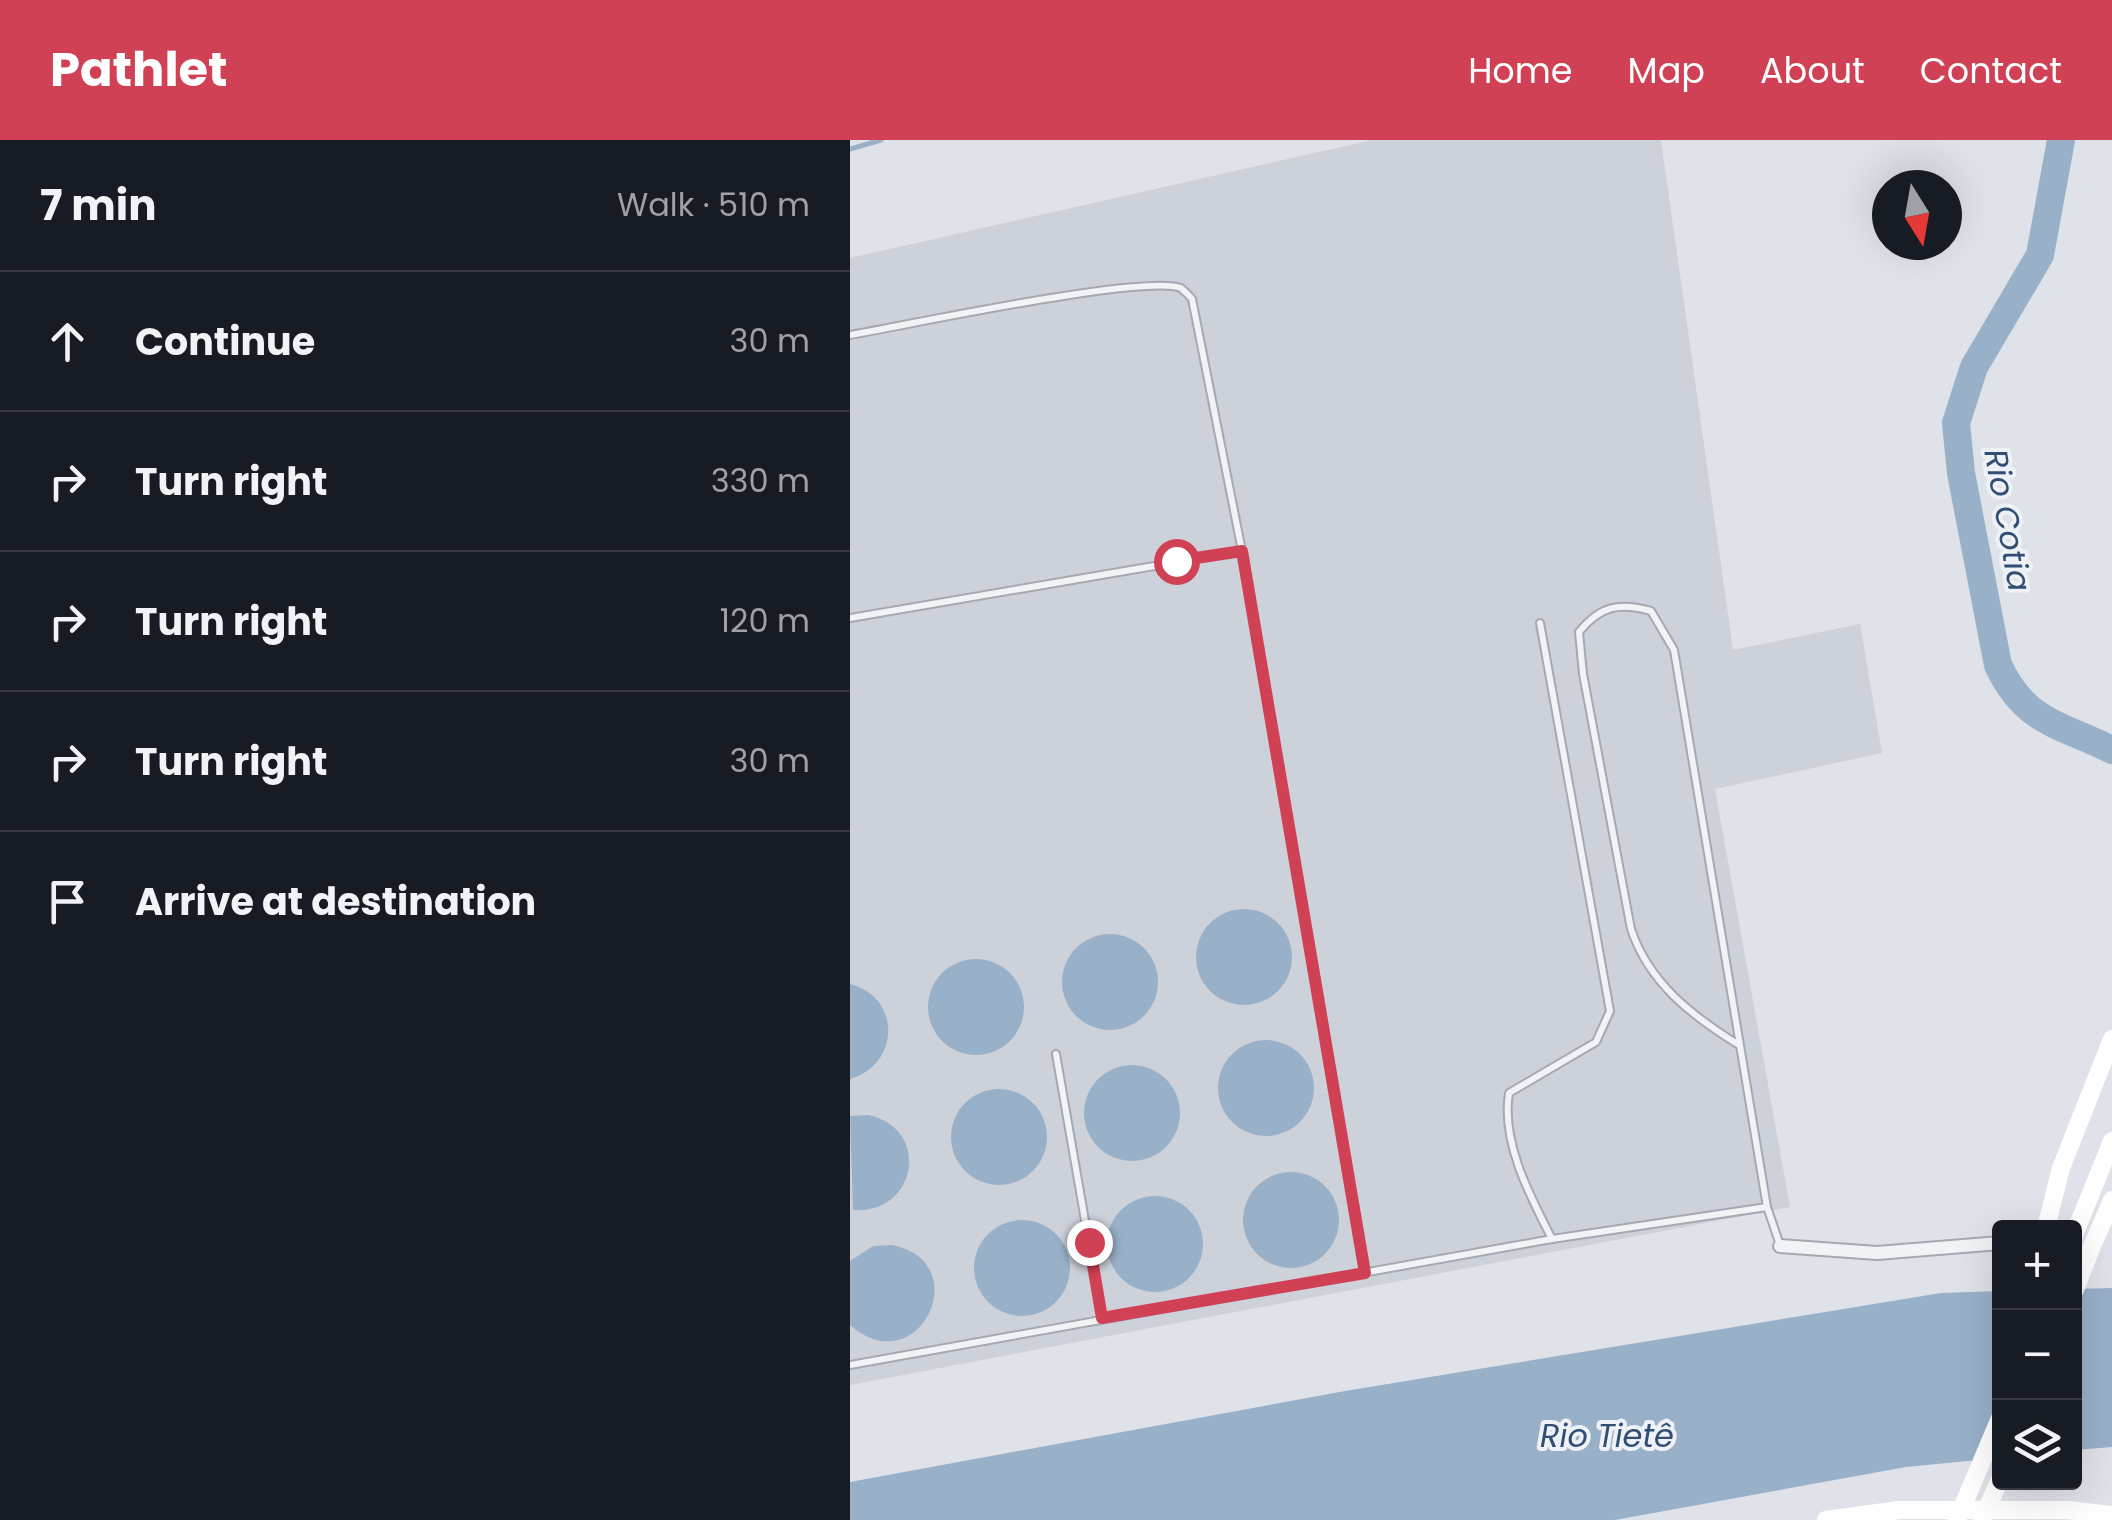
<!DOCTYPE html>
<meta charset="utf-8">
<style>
:root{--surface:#171b24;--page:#20242c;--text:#f1f3f6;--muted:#9ea1a6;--line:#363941;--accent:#d04155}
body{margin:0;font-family:Poppins,sans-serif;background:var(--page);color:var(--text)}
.controls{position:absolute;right:30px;bottom:30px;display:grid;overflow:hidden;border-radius:10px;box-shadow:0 10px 40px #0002}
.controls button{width:90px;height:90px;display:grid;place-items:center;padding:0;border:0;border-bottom:2px solid var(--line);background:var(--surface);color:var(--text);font:50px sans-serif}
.compass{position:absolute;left:1022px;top:30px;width:90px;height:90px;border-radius:50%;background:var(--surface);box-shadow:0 10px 40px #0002;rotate:169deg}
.stop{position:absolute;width:30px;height:30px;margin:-22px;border:8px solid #d04155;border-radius:50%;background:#fff}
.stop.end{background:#d04155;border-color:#fff;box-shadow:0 2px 10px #0008}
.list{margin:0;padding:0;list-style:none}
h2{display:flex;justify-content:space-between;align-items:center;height:130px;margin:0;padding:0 40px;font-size:42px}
h2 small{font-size:32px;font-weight:400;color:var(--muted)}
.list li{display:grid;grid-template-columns:65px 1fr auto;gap:30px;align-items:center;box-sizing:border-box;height:140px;padding:0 40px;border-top:2px solid var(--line)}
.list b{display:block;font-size:38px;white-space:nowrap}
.list em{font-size:32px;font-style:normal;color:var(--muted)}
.icon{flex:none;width:55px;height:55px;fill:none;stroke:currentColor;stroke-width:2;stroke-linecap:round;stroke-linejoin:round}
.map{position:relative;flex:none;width:1262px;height:1380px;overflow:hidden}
header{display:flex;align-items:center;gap:60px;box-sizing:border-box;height:140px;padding:0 50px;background:var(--accent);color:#fff}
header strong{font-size:48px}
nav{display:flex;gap:55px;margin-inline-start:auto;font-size:35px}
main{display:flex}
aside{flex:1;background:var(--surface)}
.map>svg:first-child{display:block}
</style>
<header>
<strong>Pathlet</strong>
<nav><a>Home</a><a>Map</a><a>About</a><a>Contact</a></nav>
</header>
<main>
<aside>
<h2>7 min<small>Walk · 510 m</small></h2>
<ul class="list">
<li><svg class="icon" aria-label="ahead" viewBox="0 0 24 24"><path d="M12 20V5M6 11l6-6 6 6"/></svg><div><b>Continue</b></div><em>30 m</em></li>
<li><svg class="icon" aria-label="right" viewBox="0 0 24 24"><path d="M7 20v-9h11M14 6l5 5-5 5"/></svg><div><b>Turn right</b></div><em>330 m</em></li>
<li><svg class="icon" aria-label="right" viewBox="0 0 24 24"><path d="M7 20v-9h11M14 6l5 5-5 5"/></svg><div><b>Turn right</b></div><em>120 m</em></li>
<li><svg class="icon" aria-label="right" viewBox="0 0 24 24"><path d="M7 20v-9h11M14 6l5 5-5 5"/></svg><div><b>Turn right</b></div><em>30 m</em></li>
<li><svg class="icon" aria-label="arrive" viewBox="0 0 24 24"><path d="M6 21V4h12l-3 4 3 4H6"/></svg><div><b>Arrive at destination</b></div></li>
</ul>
</aside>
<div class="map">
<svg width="1262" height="1380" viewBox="0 0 1262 1380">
<rect width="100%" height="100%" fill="#dfe2e8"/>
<path fill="#cdd1da" d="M522,0H811L883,510L1010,484L1032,613L865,649L940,1067L0,1245V118Z"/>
<path fill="#99b0c9" d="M346 817a48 48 0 1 1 96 0a48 48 0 1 1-96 0Z
M212 842a48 48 0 1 1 96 0a48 48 0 1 1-96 0Z
M78 867a48 48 0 1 1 96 0a48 48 0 1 1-96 0Z
M0,844C52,857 50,925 0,939Z
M368 948a48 48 0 1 1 96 0a48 48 0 1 1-96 0Z
M234 973a48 48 0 1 1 96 0a48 48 0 1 1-96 0Z
M101 997a48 48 0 1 1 96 0a48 48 0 1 1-96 0Z
M18,975C82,988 67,1075 3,1070L0,976Z
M393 1080a48 48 0 1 1 96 0a48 48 0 1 1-96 0Z
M257 1104a48 48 0 1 1 96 0a48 48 0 1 1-96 0Z
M124 1128a48 48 0 1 1 96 0a48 48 0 1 1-96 0Z
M42,1105C128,1122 68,1245 0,1185V1121L23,1106Z
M1262,1148V1307L1225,1310L1224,1149Z
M1149,1151V1318L1056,1327L765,1380H0V1342L495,1251L1091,1153Z"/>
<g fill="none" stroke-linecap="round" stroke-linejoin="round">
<path stroke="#99b0c9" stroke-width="5" d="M0,9L31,0"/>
<path stroke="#99b0c9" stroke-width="28" d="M1211,0L1190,115L1124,227L1106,283L1111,333L1148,525C1175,583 1210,584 1262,610"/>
<defs>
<path id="service" d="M0,195C53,186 294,134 331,148C332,149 341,157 342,159L392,411L515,1133
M0,478L392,411
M690,483L760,871L746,902L659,953C651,1002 680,1056 702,1099
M889,905C842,876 799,843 781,789L733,534L729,492C750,466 769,462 801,471L824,510L917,1067
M206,914L252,1178
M0,1225L702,1099L917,1067L930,1105"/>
<path id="minor" d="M930,1106L1027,1113L1150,1103"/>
</defs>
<use href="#service" stroke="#a4a9b2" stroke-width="10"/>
<use href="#minor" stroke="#a4a9b2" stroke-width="16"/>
<use href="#service" stroke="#f1f3f6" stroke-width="6"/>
<use href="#minor" stroke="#f1f3f6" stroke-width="12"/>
<path stroke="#fff" stroke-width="18" d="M1196,1088L1211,1028L1262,899
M1224,1095L1262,1001
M1224,1152L1240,1111
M976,1380L1049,1370H1218L1262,1375"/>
<path stroke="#fff" stroke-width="18" d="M1240,1111L1262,1060
M1107,1380L1150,1278
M1132,1380L1150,1339"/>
</g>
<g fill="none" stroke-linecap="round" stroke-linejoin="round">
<path stroke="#d04155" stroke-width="12" d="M239,1102L252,1178L515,1133L392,411L326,421"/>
</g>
<g text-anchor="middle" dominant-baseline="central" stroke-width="8" stroke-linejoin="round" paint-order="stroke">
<g font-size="32" font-style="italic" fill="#314e74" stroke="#eef1f6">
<text transform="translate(1158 380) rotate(80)">Rio Cotia</text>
<text x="757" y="1295">Rio Tietê</text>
</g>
</g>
</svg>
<div class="controls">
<button>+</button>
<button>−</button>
<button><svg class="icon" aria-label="layers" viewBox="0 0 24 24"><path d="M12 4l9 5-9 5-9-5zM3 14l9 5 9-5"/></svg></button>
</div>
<svg class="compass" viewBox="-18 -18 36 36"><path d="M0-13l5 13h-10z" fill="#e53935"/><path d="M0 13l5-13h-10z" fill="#9ea1a6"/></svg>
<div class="stop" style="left:326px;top:421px"></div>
<div class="stop end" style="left:239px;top:1102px"></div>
</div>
</main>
